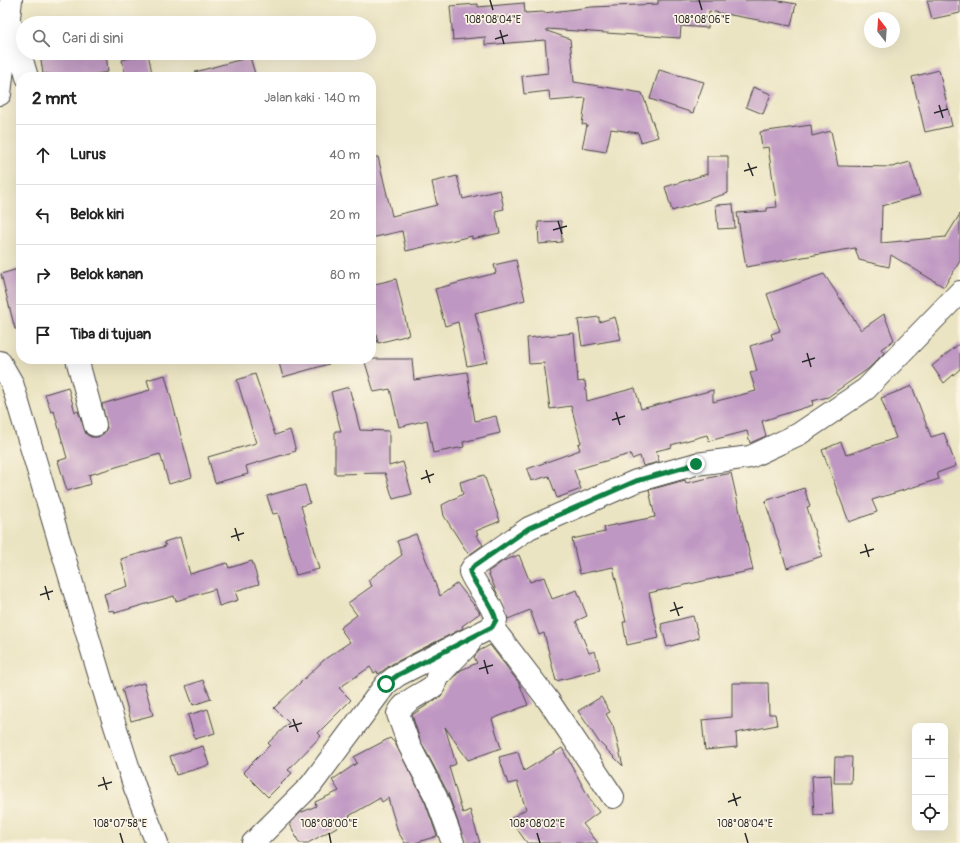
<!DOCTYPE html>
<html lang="id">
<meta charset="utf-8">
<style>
:root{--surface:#fff;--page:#f2f2f2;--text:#222;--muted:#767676;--line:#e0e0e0}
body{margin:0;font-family:Pangolin,sans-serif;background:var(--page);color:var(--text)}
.controls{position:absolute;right:12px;bottom:12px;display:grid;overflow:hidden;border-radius:8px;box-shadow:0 4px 16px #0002}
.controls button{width:36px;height:36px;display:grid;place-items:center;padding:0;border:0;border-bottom:1px solid var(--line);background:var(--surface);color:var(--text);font:20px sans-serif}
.compass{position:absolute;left:864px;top:12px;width:36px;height:36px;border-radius:50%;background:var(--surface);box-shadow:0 4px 16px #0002;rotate:343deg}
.stop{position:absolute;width:12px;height:12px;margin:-9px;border:3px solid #0b8043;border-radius:50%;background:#fff}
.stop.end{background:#0b8043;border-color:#fff;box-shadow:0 1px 4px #0008}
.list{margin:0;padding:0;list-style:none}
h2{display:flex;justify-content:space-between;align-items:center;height:52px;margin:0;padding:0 16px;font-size:17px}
h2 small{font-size:13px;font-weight:400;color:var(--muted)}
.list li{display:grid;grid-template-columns:26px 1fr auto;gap:12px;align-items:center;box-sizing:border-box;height:60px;padding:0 16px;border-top:1px solid var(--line)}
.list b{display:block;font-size:15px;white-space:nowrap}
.list em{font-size:13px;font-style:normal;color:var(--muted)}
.icon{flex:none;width:22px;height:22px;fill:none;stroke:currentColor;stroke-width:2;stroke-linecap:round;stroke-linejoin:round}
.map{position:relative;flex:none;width:960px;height:843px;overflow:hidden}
.search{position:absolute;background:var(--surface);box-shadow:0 4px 16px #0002;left:16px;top:16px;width:360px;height:44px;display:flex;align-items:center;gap:10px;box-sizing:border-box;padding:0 14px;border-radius:22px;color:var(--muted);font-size:15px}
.panel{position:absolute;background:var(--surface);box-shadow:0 4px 16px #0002;left:16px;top:72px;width:360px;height:292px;border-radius:16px}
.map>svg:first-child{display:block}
</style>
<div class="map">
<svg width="960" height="843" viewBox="0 0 960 843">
<rect width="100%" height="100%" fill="#fcf5e5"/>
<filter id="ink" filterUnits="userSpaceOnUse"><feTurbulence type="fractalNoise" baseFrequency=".025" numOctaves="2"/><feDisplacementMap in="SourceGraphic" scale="8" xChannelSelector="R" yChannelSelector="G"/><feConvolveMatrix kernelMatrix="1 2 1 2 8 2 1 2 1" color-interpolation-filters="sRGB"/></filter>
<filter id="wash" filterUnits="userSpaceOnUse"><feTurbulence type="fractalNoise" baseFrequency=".012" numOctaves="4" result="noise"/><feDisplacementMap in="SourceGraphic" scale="16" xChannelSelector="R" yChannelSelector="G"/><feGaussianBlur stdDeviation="0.9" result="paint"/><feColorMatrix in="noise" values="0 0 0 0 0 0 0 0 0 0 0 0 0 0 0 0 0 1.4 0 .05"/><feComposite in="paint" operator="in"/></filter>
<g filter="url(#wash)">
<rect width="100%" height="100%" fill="#ebe4c2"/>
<g id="blocks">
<path fill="#bf97c3" d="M658,0H774L796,4L791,26L709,11L708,28L681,26L680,38L547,29V31L570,39L574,82L642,93L658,137L641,142L638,133L611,129L606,152L582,148L587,125L582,124L586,98L550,101L549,91L524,94L522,76L548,73L545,40L485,45V37L453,40L450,6L478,4V7L524,3L525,13L544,12V13L592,7L658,4Z
M927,0H960V13L932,19Z
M40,53H106L108,72L78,77H49V74H43Z
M148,54L152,73L137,77H126L122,60Z
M250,57L256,77H196L195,72Z
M659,70L704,82L693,113L650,99Z
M939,70L952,126L925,132L912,77Z
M753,87L771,94L763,114L746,107Z
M811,125L812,136L831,131L838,166L892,167L910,162L920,195L882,206L881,243L946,237L960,214V261L944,287L891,255L889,267L859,260L855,248L746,267L737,213L767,211V208L777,207L768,147L762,148L760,132Z
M707,156H728V193L672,211L665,187L707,174Z
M371,157H378L392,216L437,205L432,182L457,176L463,199L500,190L504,209L495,211L500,233L472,239V236L406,251L402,231L371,238Z
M733,204L735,228L718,229L716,205Z
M561,221L562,242L539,244L538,222Z
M516,260L525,300L475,313L487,362L467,366L458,322L445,326L435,289L496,273L494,265Z
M21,268V329H15L1,274Z
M824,274L861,330L884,314L894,340L881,349L884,353L868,369L828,397L812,401L813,405L762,421L766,436L750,443L747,431L709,441L707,435L671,445L672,447L656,451L659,462L643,466L640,456L632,459L630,454L574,470L581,489L557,498L549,476L531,481L527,469L580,450L578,444L581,443L571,406L550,409L544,363L529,364L527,338L574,333L578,382L585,381L587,401L635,388L641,409L713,390V402L756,391L750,373L757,371L750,346L773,339L771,334L780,331L767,294Z
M396,279L409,335L378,343L371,312V285Z
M599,317V322L615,317L621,339L582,346L578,320Z
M960,343V369L944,383L932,366Z
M278,359H329V364L283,377Z
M364,359H412L414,380L467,372L475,421L496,416L500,433L463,442L464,447L433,453L427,420L399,427L390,389L374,392Z
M255,374L275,435L290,430L296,451L246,466L248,474L215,483L208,457L256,443L237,380Z
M165,375L192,477L169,484L160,454L89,475L91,484L67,491L58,461L67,458L54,411L51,412L45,394L68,387L75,412L78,411L86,434L91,437H98L104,433L107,428L102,404L150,390L147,380Z
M912,386L931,437L944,433L956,466L937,473L939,479L872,500L877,512L849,522L822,450L841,442L846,455L896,438L881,398Z
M349,387L360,430L389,431V466L403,462L412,494L393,499L385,473L335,474V431H341L331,392Z
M731,473L753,570L649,593L659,638L627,645L623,622H626L613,567L580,574L572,539L605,532L604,527L655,517L649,490L685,480L686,483Z
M484,475L500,521L476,531L478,534L476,535L483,545L469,555L444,516L442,505L463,494L460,482Z
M305,485L310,503L301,506L319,569L296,575L278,513L273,514L267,496Z
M804,488L810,506L807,507L822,556L787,568L765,501Z
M416,534L440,596L457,583L480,613L462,626L463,628L392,664L378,674L377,671L374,673L370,667L339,688L351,700L318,733L321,736L288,770L292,773L268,797L243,772L270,745L268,743L289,723L274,708L325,659L350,642L340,628L357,615L348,603L372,586L368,580L402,555L397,541Z
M180,537L190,574L227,563L229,568L252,561L259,584L235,591L238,600L219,606L215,589L176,601L174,596L115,613L114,610L109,611L104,594L128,586L121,559L166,546L164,542Z
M519,555L530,582L544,577L552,599L577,590L587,616L576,621L589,653L595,651L600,670L556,681L544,633L539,635L530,610L508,619L488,572L503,561Z
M693,616L699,638L667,647L661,624Z
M490,645L519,683L528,705L492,719L501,748L468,760L445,727L456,764L449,767L462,811L463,813L470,810L480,843H465L448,793L420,740L412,715L441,696L448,684L461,670L477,663L474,657L479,651Z
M203,680L211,699L193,705L186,686Z
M144,683L153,715L131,721L122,689Z
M732,683H768L769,714H775L777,725L736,733L737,747L705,750L702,720L732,717Z
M601,697L610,712L606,714L613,726L623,766L599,742L578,711Z
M208,709L215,733L195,739L188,715Z
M390,738L395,743L425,802L437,836L415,843H405L398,832L388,798L382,802L380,798L349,816L351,819L308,843H299L290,824L300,813L316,806L315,802L339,791L332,780L357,763L354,757Z
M203,746L209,765L176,775L170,756Z
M562,748L592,803L599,812L583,824L598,843H527L510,819L526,809L517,782L508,784L499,757L518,752L524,771Z
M835,757H852L851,783H834Z
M831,775L833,814L814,815L812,776Z"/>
</g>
</g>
<g filter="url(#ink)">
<use href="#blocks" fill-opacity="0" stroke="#484742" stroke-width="1"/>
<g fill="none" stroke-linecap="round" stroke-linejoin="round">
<defs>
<path id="minor" d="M12,27L27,77
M0,94L11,0
M77,359L95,425
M0,362L12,383L109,707L135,788L157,843
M492,627L548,700L613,797
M253,843L311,785L386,684L398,675L492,627L496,620C492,602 477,589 470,572L473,567L529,528L636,481L696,464L750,457L799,434L866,389L960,292
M453,843L436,797L409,745L398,714C404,700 422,694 434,686L437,677L469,644"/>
</defs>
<use href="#minor" stroke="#484742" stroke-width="24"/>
<use href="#minor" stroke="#fff" stroke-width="22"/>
</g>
</g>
<g fill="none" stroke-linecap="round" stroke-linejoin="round" filter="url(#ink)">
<path stroke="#0b8043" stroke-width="5" d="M386,684L398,675L492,627L496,620C492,602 476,589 470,572L473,567L529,528L636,481L696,464"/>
</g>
<path fill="none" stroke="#2b2b2b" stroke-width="1.5" d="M490,0L493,10M699,0L702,10M500,30L504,44M495,39L508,35M939,105L943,118M934,113L948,109M748,163L753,176M744,171L757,167M558,221L562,234M553,230L567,226M807,353L811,367M802,362L815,358M616,412L620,425M612,420L625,416M426,470L430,483M421,479L434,474M235,528L239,541M231,537L244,533M865,544L869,557M860,553L874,549M45,586L49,600M40,595L53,591M674,602L679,616M670,611L683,607M484,660L488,674M479,669L493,665M293,719L298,732M289,727L302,723M103,777L107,790M98,786L112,782M733,793L737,806M728,802L741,797M120,833L123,843M329,833L331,843M537,833L540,843M745,833L748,843"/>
<g font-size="10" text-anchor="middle" fill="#2b2b2b" stroke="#fcf5e5" stroke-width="3.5" stroke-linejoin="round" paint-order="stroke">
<text x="493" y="23">108°08'04"E</text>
<text x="702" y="23">108°08'06"E</text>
<text x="120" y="827">108°07'58"E</text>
<text x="329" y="827">108°08'00"E</text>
<text x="537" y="827">108°08'02"E</text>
<text x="745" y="827">108°08'04"E</text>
</g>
</svg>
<div class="controls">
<button>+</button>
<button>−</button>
<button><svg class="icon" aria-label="locate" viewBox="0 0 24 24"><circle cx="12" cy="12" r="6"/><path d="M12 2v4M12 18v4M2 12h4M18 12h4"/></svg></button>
</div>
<svg class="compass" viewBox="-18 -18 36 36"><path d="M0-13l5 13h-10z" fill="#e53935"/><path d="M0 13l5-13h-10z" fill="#767676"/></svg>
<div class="stop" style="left:386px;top:684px"></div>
<div class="stop end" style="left:696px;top:464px"></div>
<div class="search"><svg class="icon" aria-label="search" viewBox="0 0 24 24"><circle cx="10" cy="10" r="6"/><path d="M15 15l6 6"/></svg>Cari di sini</div>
<section class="panel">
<h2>2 mnt<small>Jalan kaki · 140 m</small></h2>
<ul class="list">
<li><svg class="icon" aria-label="ahead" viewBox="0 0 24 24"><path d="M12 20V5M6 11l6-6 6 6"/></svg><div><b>Lurus</b></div><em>40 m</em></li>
<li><svg class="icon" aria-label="left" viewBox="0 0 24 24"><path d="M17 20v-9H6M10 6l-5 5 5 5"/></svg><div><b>Belok kiri</b></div><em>20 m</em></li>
<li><svg class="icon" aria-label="right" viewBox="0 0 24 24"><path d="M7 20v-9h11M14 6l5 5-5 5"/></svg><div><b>Belok kanan</b></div><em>80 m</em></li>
<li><svg class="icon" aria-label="arrive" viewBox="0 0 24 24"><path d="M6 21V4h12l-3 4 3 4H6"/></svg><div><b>Tiba di tujuan</b></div></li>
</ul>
</section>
</div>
